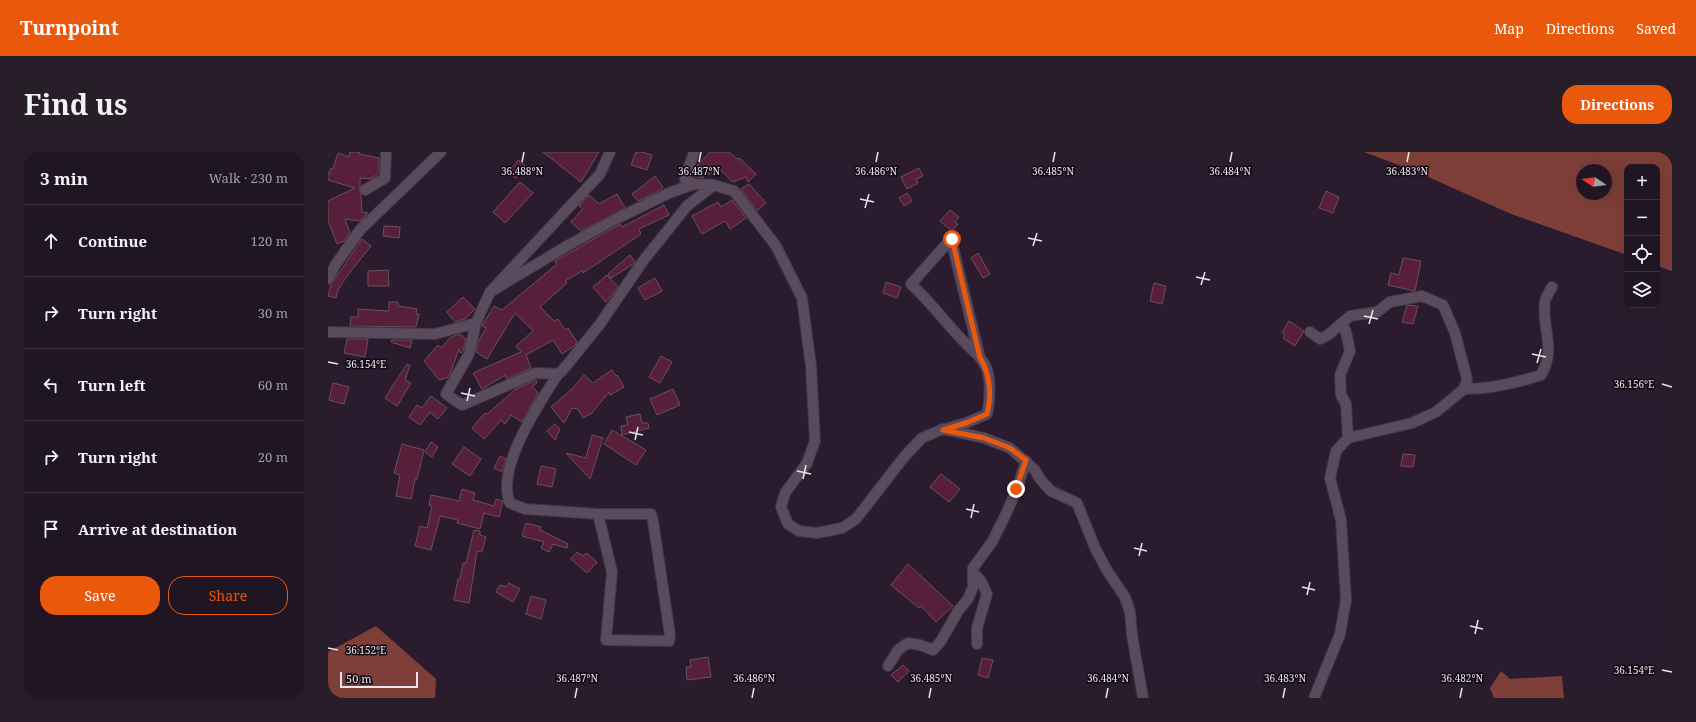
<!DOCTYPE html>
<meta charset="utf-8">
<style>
:root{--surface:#201522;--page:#281e2a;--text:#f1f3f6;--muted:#a29fa5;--line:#3d3440;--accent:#ea580c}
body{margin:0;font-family:"Noto Serif",serif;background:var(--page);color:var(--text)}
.controls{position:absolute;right:12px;top:12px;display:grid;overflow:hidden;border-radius:8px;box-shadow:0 4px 16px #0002}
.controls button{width:36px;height:36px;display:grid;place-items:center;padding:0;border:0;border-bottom:1px solid var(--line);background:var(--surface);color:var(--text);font:20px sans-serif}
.compass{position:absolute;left:1248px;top:12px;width:36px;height:36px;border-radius:50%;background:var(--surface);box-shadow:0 4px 16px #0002;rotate:283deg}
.scale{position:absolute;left:12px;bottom:10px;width:78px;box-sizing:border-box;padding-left:4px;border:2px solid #ede3ef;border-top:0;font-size:11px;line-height:14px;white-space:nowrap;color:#ede3ef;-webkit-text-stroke:3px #0f0911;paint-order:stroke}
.stop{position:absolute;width:12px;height:12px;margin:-9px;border:3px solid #ea580c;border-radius:50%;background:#fff}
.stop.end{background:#ea580c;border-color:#fff;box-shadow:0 1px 4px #0008}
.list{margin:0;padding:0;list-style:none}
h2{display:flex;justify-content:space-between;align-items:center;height:52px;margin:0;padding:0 16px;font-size:17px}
h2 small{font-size:13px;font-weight:400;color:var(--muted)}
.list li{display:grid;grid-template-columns:26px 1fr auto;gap:12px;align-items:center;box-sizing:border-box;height:72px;padding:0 16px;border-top:1px solid var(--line)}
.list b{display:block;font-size:15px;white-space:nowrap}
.list em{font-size:13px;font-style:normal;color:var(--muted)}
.actions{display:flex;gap:8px;padding:12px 16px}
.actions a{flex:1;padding:9px 0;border:1px solid var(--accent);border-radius:16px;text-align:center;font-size:14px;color:var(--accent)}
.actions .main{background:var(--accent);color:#fff}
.icon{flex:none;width:22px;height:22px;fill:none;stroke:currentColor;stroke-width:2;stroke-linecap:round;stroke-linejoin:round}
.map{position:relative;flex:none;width:1344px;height:546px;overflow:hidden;border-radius:16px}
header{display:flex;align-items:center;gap:24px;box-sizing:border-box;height:56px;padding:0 20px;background:var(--accent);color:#fff}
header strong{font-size:19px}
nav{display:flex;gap:22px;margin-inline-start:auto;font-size:14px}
.intro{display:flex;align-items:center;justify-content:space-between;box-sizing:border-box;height:96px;padding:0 24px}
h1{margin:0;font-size:28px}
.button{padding:10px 18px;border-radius:16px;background:var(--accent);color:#fff;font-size:14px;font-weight:700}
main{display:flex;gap:24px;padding:0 24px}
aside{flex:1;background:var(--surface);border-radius:16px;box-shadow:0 4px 16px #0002}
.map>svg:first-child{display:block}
</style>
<header>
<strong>Turnpoint</strong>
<nav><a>Map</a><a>Directions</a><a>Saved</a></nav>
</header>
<div class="intro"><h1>Find us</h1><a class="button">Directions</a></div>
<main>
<aside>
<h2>3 min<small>Walk · 230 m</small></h2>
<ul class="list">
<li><svg class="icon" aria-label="ahead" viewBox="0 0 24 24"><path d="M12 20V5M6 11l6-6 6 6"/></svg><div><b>Continue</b></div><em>120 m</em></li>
<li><svg class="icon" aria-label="right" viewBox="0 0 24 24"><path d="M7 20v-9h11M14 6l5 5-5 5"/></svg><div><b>Turn right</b></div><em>30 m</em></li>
<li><svg class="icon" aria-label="left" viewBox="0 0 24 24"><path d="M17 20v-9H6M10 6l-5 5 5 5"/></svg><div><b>Turn left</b></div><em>60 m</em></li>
<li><svg class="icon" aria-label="right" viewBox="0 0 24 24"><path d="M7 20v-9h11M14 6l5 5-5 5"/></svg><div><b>Turn right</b></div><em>20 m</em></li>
<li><svg class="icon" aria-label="arrive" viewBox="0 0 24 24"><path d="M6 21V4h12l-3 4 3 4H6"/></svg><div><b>Arrive at destination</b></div></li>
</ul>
<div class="actions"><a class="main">Save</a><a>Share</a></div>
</aside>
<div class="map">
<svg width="1344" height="546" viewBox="0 0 1344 546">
<rect width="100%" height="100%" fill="#2a1c2e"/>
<path fill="#7d3f38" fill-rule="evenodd" d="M1036,0H1344V119L1329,114V15H1299V103L1183,62L1089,20ZM1254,18H1278V42H1254Z
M48,474L108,527L107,546H0V500Z
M1173,519L1182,527L1234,524L1236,546H1166L1162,536Z"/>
<path fill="#571f39" stroke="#6b505b" d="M22,0H32L31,2L51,6V21L43,27L32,26V34L31,38L33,43L34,60L40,61L32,69L17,67L22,81L16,89L9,92L1,71H0V49L27,36L0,28V21H2V17H5L10,1L21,5Z
M215,0H271L253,30Z
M308,0H314L324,3L319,18L303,13Z
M382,0H401L409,7L411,6L428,22L420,30L418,25L405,30L389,15L381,23L378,20L375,26L365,24L368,15Z
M190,8L197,13L188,26L180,21Z
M591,16L595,24L588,27L590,31L579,37L573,25Z
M327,24L335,35L329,40L310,49L304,42Z
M192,30L205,41L177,71L165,60Z
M421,32L438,51L429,59L413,37Z
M998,39L1011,45L1005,61L991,56Z
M579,41L584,49L576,54L571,46Z
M289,42L297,56L253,79L243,70L255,57L251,54L261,43L271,52Z
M404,48L418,66L402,77L397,69L374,82L364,64L390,50L393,55Z
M336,53L341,63L311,77L313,82L255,121L254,119L237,129L239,131L212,155L226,169L230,167L237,178L240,176L249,190L247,193L234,202L225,188L198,203L203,216L179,227L177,223L154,237L145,221L193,200L188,194L205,179L187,161L159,207L148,200L150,190L158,176L154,174L166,154L174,158L229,112L227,109L287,75L292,72L294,75Z
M622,58L631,65L627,70L630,72L624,79L612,69Z
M56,74L72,75L71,86L55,84Z
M34,87L43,94L19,124L10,138L8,146L0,144L3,133Z
M650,101L662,122L655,126L643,106Z
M302,103L307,110L305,112L283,126L280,122Z
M1075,106L1093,109L1087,139L1060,133L1063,121L1071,123Z
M60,118L61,134H40V119Z
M279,123L290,135L278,150L265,135Z
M327,126L334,139L317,148L310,136Z
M558,130L573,135L569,146L555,141Z
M826,131L838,134L834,152L822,149Z
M135,145L147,157L137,167L127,170L119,160Z
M61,150H70V154L89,157L88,162H91L88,175L22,174L23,165H30V157L61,159Z
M1079,153L1090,154L1085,172L1074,170Z
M961,169L976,179L967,194L955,186L957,183L954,181Z
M132,182L138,187L135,199L133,201L131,197L122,222L119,226L111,228L96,209L110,193L113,196L123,185Z
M19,187H40L37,205L16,201Z
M64,188H84L82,196L63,190Z
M333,204L344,210L332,231L321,225Z
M79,212L82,213L77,228L83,231L69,254L57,246Z
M284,218L288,224L289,223L296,235L282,243L281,240L264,261L255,266L250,257L244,256L236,271L223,255L243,238L256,223L265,231Z
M208,228L209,231L204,234L210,241L194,270L183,263L177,272L173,268L156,287L144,276L157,261L159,262L188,237Z
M5,231L21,235L16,252L1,248Z
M345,237L352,253L329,263L322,247Z
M103,244L119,256L110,267L102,260L92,273L81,265L89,253L94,256Z
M312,262L314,271H320L321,276L294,283L293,274L300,273L298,265Z
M227,272L232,277L227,288L219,279Z
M284,278L318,298L308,313L276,292Z
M264,283L275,286L262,327L238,301L258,306Z
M103,290L110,295L104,305L97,300Z
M74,292L96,298L89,327H87L83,347L68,344L72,323L66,321Z
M136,295L153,307L142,324L124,312Z
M1075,302L1087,303L1085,315L1073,314Z
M172,304L178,307L174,320L166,316Z
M213,314L228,317L224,335L209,332Z
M613,322L632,337L621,350L602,335Z
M134,337L147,341L145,348L166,354L168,347L175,349L171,365L156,361L152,377L129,371L130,368L112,364L103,398L87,394L92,374L99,376L104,354L101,353L103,343L131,349Z
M198,371L213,375L212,378L240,392L239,396L225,392L221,400L213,396L216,390L194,384Z
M146,378L152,379V383L158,385L154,400L149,399L141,451L126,448L130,427H132L135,411H138Z
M249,400L255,404L258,401L269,410L259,421L243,407Z
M580,412L625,454L608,470L593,454L591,456L563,433Z
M181,431L192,437L185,450L168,440L172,433L178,435Z
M203,444L218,448L213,467L198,462Z
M380,505L383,525L359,528L358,515H363L362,508Z
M654,506L665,508L660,526L650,523Z
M575,513L581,519L570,530L563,523Z"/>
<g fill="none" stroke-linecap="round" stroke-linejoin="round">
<defs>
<path id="minor" d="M366,0L357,27L366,32
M37,38L57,26L58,0
M0,127L8,112L32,78L113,0
M162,140L239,94L284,69L341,41L366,32L386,33L406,39L448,94L474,146L483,214L487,289L479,311L457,341L453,355L460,372L471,379L489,381L514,376L528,367L576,305L594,286L615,277L656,286L682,296L707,318L712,327L723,339L749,351L767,396L780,420L797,445L802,460L804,483L815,546
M1014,171L1018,180L1022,199L1012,223L1013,243L1018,252L1020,286
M0,180L107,182L148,171
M982,180L992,187L1000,183L1022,164L1049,160L1062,150L1094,144L1115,153L1127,181L1139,227L1136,237L1108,260L1084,271L1020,286L1008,299L1002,326L1013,368L1018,448L1012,482L986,546
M230,222L208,221L134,253L118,242L141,202L148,171L162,140L272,22L282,0
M1136,237C1162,237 1188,231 1213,223C1229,196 1213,176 1217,149C1218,145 1222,139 1224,135
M617,277L638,271L659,262C662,250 663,226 658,215C656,211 653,208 651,204C626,183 608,155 583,132L623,87L652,206
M270,362L284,420L278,488L341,489L342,483L325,369L323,362H270L197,357L182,351C167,316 211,252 230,222L234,219L272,172L315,109L359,54L386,33
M645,420L653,429L659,442L649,476V492
M560,514L570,498L580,491L592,493L605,498L613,489L630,459L640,447L645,435V416L664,390L677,364L689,337L698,309"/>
</defs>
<use href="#minor" stroke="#433746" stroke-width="12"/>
<use href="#minor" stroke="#5a4a5e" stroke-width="10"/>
</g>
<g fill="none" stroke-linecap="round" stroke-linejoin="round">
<path stroke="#ea580c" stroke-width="5" d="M624,87L652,206C662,221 664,244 659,262L638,271L615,278L656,286L682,296L698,308L688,337"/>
</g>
<path fill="none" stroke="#ede3ef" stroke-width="1.5" d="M194,10L196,0M371,10L373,0M548,10L550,0M725,10L727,0M902,10L904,0M1079,10L1081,0M532,47L546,50M537,56L541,42M700,86L714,89M705,94L709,81M868,125L882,128M873,133L877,120M1036,164L1050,167M1041,172L1045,158M1204,202L1218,205M0,210L10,212M1209,211L1213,197M1334,232L1344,235M133,241L147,244M139,249L142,236M301,280L315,283M307,288L310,275M469,319L483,322M475,327L478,313M638,357L651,360M643,366L646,352M806,396L819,399M811,404L814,391M974,435L987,438M979,443L982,430M1142,474L1155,477M1147,482L1150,468M0,496L10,498M1334,518L1344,520M247,546L249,536M424,546L426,536M601,546L603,536M778,546L780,536M955,546L957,536M1132,546L1134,536"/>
<g font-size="10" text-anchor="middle" fill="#ede3ef" stroke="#0f0911" stroke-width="3" stroke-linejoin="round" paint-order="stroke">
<text x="194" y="23">36.488°N</text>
<text x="371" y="23">36.487°N</text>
<text x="548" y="23">36.486°N</text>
<text x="725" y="23">36.485°N</text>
<text x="902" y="23">36.484°N</text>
<text x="1079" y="23">36.483°N</text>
<text x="38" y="216">36.154°E</text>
<text x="1306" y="236">36.156°E</text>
<text x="38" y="502">36.152°E</text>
<text x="1306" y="522">36.154°E</text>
<text x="249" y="530">36.487°N</text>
<text x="426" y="530">36.486°N</text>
<text x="603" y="530">36.485°N</text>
<text x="780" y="530">36.484°N</text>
<text x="957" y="530">36.483°N</text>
<text x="1134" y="530">36.482°N</text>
</g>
</svg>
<div class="controls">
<button>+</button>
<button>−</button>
<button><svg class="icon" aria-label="locate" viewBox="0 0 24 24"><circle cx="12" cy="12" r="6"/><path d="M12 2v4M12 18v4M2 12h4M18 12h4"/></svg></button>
<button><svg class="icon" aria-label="layers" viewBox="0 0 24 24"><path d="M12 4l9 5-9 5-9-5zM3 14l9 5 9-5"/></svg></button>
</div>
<svg class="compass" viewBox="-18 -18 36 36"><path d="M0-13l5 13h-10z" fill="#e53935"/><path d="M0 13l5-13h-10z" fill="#a29fa5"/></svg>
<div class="scale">50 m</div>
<div class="stop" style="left:624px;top:87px"></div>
<div class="stop end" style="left:688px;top:337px"></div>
</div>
</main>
